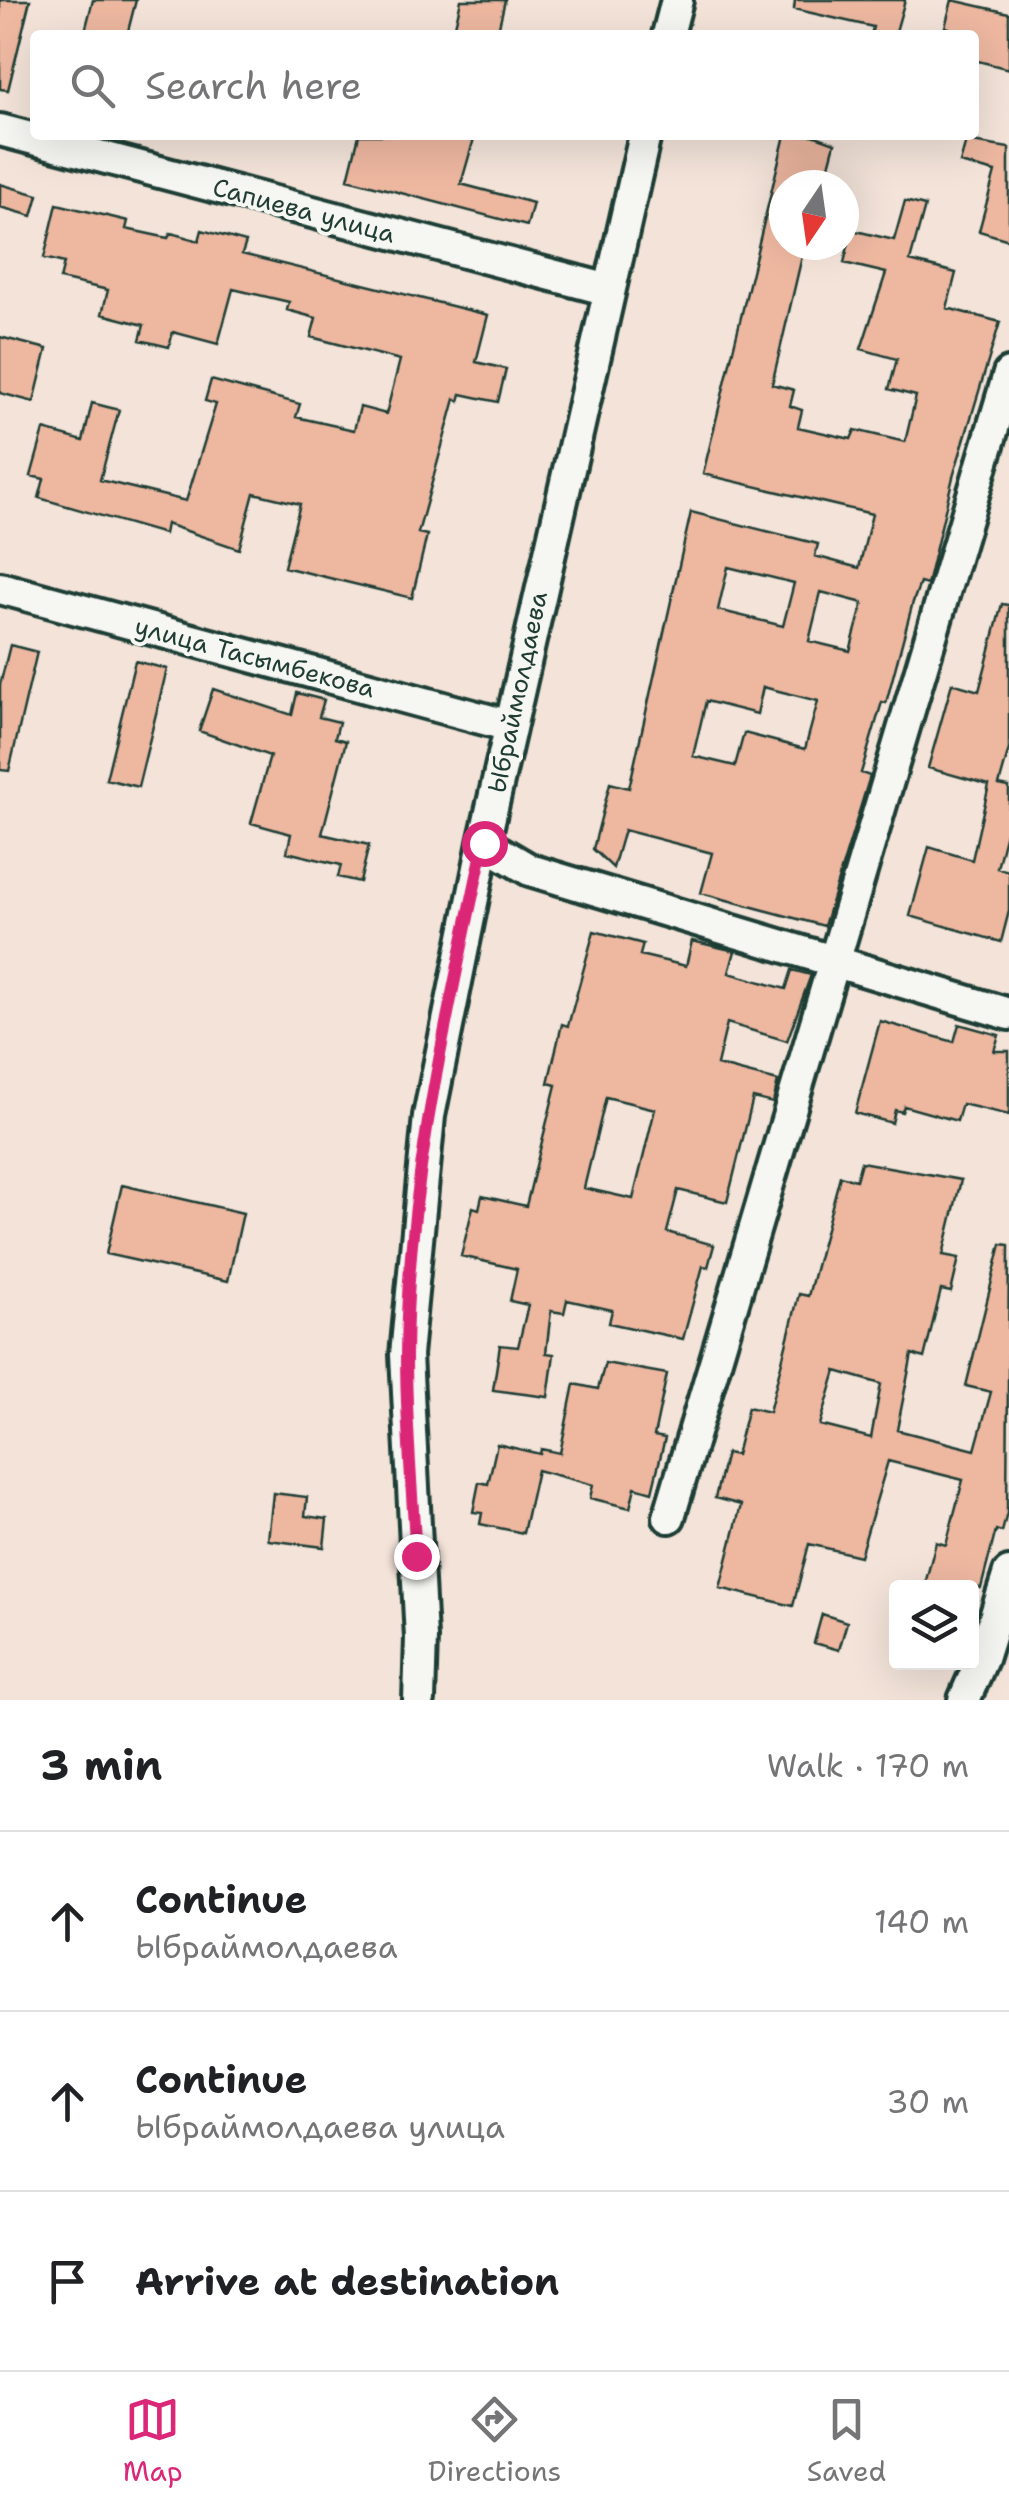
<!DOCTYPE html>
<meta charset="utf-8">
<style>
:root{--surface:#fff;--page:#f6f6f6;--text:#202124;--muted:#757577;--line:#e0e0e0;--accent:#db2777}
body{margin:0;font-family:"Shantell Sans",sans-serif;background:var(--page);color:var(--text)}
.controls{position:absolute;right:30px;bottom:30px;display:grid;overflow:hidden;border-radius:10px;box-shadow:0 10px 40px #0002}
.controls button{width:90px;height:90px;display:grid;place-items:center;padding:0;border:0;border-bottom:2px solid var(--line);background:var(--surface);color:var(--text);font:50px sans-serif}
.compass{position:absolute;left:769px;top:170px;width:90px;height:90px;border-radius:50%;background:var(--surface);box-shadow:0 10px 40px #0002;rotate:193deg}
.stop{position:absolute;width:30px;height:30px;margin:-22px;border:8px solid #db2777;border-radius:50%;background:#fff}
.stop.end{background:#db2777;border-color:#fff;box-shadow:0 2px 10px #0008}
.list{margin:0;padding:0;list-style:none}
h2{display:flex;justify-content:space-between;align-items:center;height:130px;margin:0;padding:0 40px;font-size:42px}
h2 small{font-size:32px;font-weight:400;color:var(--muted)}
.list li{display:grid;grid-template-columns:65px 1fr auto;gap:30px;align-items:center;box-sizing:border-box;height:180px;padding:0 40px;border-top:2px solid var(--line)}
.list b{display:block;font-size:38px;white-space:nowrap}
.list p{margin:0;font-size:32px;white-space:nowrap;color:var(--muted)}
.list em{font-size:32px;font-style:normal;color:var(--muted)}
.icon{flex:none;width:55px;height:55px;fill:none;stroke:currentColor;stroke-width:2;stroke-linecap:round;stroke-linejoin:round}
.map{position:relative;flex:none;width:1009px;height:1700px;overflow:hidden}
.search{position:absolute;background:var(--surface);box-shadow:0 10px 40px #0002;left:30px;right:30px;top:30px;height:110px;display:flex;align-items:center;gap:25px;box-sizing:border-box;padding:0 35px;border-radius:10px;color:var(--muted);font-size:38px}
.sheet{height:670px;background:var(--surface)}
nav{display:flex;justify-content:space-around;align-items:center;box-sizing:border-box;height:140px;border-top:2px solid var(--line);background:var(--surface);font-size:28px;color:var(--muted)}
nav a{display:grid;justify-items:center;gap:5px}
nav .on{color:var(--accent)}
.map>svg:first-child{display:block}
</style>
<div class="map">
<svg width="1009" height="1700" viewBox="0 0 1009 1700">
<rect width="100%" height="100%" fill="#f3e3d9"/>
<filter id="ink" filterUnits="userSpaceOnUse"><feTurbulence type="fractalNoise" baseFrequency=".01" numOctaves="2"/><feDisplacementMap in="SourceGraphic" scale="20" xChannelSelector="R" yChannelSelector="G"/><feConvolveMatrix kernelMatrix="1 2 1 2 8 2 1 2 1" color-interpolation-filters="sRGB"/></filter>
<g filter="url(#ink)">
<path fill="#edb7a0" stroke="#1f3d34" stroke-width="2.5" fill-rule="evenodd" d="M0,0H30L8,90L0,89Z
M93,0H136L127,35H84Z
M461,0H505L497,35H453Z
M795,0H905L895,35H871L873,27L794,9Z
M952,0L1009,13V69L974,60V35H948L949,28L945,27Z
M359,135H475L461,184L533,203L527,226L348,179Z
M785,135H813L835,143L824,185H784V245L804,248L772,384L794,390L790,406L802,410L798,427L851,439L855,430L905,442L916,396L889,389L897,359L861,349L886,273L844,263L852,230L894,240L905,201L925,206L910,261L956,273L947,308L1000,322L953,477L927,585L920,583L913,602L886,703L882,702L861,773L870,776L824,926L701,893L712,853L624,830L613,868L593,849L610,783L629,788L691,512L818,544L815,556L859,568L872,514L703,474ZM728,567L794,583L783,626L718,610ZM821,592L863,603L850,651L809,641ZM763,687L818,701L805,749L744,733L735,766L693,756L706,701L757,714Z
M966,141L1009,148V240L979,231L995,172L960,163Z
M0,184L38,195L32,216L0,207Z
M57,204L128,221L126,229L168,238L171,233L199,241L202,230L246,242L242,254L488,315L476,362L506,369L498,402L461,394L459,401L455,399L418,533L427,535L412,598L284,567L300,504L254,493L239,549L166,524L164,534L39,498L44,479L31,476L44,430L83,441L92,403L119,410L100,480L186,501L216,404L205,401L211,380L300,404L296,417L354,430L360,407L386,414L400,360L311,337L316,318L287,310L289,302L233,289L218,344L173,332L169,347L140,340L144,325L102,314L108,290L60,279L64,263L44,258Z
M0,337L47,349L34,402L0,393Z
M1002,604L1009,605V749L999,785L1009,787V821L997,868L1009,871V911L1001,942L910,916L929,847L972,860L989,785L928,768L952,683L979,691Z
M10,645L37,652L9,771L0,770V685Z
M135,661L167,669L138,787L106,779Z
M213,689L292,715L297,693L324,700L319,717L339,722L335,738L346,741L322,834L369,845L360,882L338,877L341,865L287,852L291,834L251,823L270,756L199,731Z
M594,931L643,944L640,955L686,966L692,941L735,951L729,973L786,989L792,970L811,975L787,1041L727,1023L717,1065L778,1081L773,1103L753,1098L727,1202L678,1190L667,1232L714,1245L708,1267L703,1266L683,1339L609,1323L612,1310L567,1300L564,1313L551,1311L546,1353L554,1354L548,1397L493,1390L500,1345L518,1347L528,1305L510,1301L517,1269L461,1256L473,1207L479,1209L482,1196L526,1206L556,1085L548,1083L562,1024L568,1026ZM606,1097L655,1109L633,1199L584,1188Z
M880,1021L954,1042L959,1024L999,1035L994,1051H1009V1115L962,1104L957,1121L904,1106L902,1112L895,1110L892,1123L855,1113Z
M861,1162L961,1180L943,1255L959,1258L951,1292L941,1290L924,1358L912,1354L897,1430L975,1450L991,1392L966,1386L1001,1244L1009,1245L1007,1513L1002,1532L996,1530L981,1588H924L936,1542L946,1545L963,1480L888,1461L860,1556L809,1544L793,1606L720,1588L741,1505L715,1498L726,1453L736,1455L748,1407L769,1412L799,1294L808,1296L840,1176L856,1180ZM836,1371L881,1384L871,1438L820,1425Z
M122,1185L243,1213L228,1281L106,1254Z
M605,1363L667,1374L654,1436L665,1438L652,1492L635,1487L630,1508L590,1498L593,1485L537,1470L523,1533L480,1524L482,1513L473,1512L479,1482L488,1484L497,1444L540,1454L541,1449L560,1453L574,1384L598,1389Z
M273,1493L307,1497L305,1516L327,1519L324,1547L268,1540Z
M822,1614L847,1622L839,1650L814,1643Z"/>
<g fill="none" stroke-linecap="round" stroke-linejoin="round">
<defs>
<path id="minor" d="M668,35L677,0
M0,130L609,290
M0,588L510,726
M484,843L530,870L1009,1014
M669,1517L1009,374
M419,1700L421,1638L406,1355L429,1116L484,843L645,135
M964,1700L982,1659L1009,1573"/>
</defs>
<use href="#minor" stroke="#1f3d34" stroke-width="38"/>
<use href="#minor" stroke="#f6f6f2" stroke-width="30"/>
</g>
</g>
<g fill="none" stroke-linecap="round" stroke-linejoin="round" filter="url(#ink)">
<path stroke="#db2777" stroke-width="12" d="M416,1556C412,1490 406,1424 406,1357C407,1184 448,1012 484,843"/>
</g>
<g text-anchor="middle" dominant-baseline="central" stroke-width="8" stroke-linejoin="round" paint-order="stroke">
<g font-size="25" fill="#1f3d34" stroke="#f6f6f2">
<text transform="translate(304 210) rotate(15)">Сапиева улица</text>
<text transform="translate(255 657) rotate(15)">улица Тасымбекова</text>
<text transform="translate(517 692) rotate(-78)">Ыбраймолдаева</text>
</g>
</g>
</svg>
<div class="controls">
<button><svg class="icon" aria-label="layers" viewBox="0 0 24 24"><path d="M12 4l9 5-9 5-9-5zM3 14l9 5 9-5"/></svg></button>
</div>
<svg class="compass" viewBox="-18 -18 36 36"><path d="M0-13l5 13h-10z" fill="#e53935"/><path d="M0 13l5-13h-10z" fill="#757577"/></svg>
<div class="stop" style="left:484px;top:843px"></div>
<div class="stop end" style="left:416px;top:1556px"></div>
<div class="search"><svg class="icon" aria-label="search" viewBox="0 0 24 24"><circle cx="10" cy="10" r="6"/><path d="M15 15l6 6"/></svg>Search here</div>
</div>
<section class="sheet">
<h2>3 min<small>Walk · 170 m</small></h2>
<ul class="list">
<li><svg class="icon" aria-label="ahead" viewBox="0 0 24 24"><path d="M12 20V5M6 11l6-6 6 6"/></svg><div><b>Continue</b><p>Ыбраймолдаева</p></div><em>140 m</em></li>
<li><svg class="icon" aria-label="ahead" viewBox="0 0 24 24"><path d="M12 20V5M6 11l6-6 6 6"/></svg><div><b>Continue</b><p>Ыбраймолдаева улица</p></div><em>30 m</em></li>
<li><svg class="icon" aria-label="arrive" viewBox="0 0 24 24"><path d="M6 21V4h12l-3 4 3 4H6"/></svg><div><b>Arrive at destination</b></div></li>
</ul>
</section>
<nav>
<a class="on"><svg class="icon" aria-label="map" viewBox="0 0 24 24"><path d="M3 6l6-2 6 2 6-2v14l-6 2-6-2-6 2zM9 4v14M15 6v14"/></svg>Map</a>
<a><svg class="icon" aria-label="directions" viewBox="0 0 24 24"><path d="M12 3l9 9-9 9-9-9zM9 14v-3h6M13 9l2 2-2 2"/></svg>Directions</a>
<a><svg class="icon" aria-label="saved" viewBox="0 0 24 24"><path d="M7 4h10v16l-5-4-5 4z"/></svg>Saved</a>
</nav>
